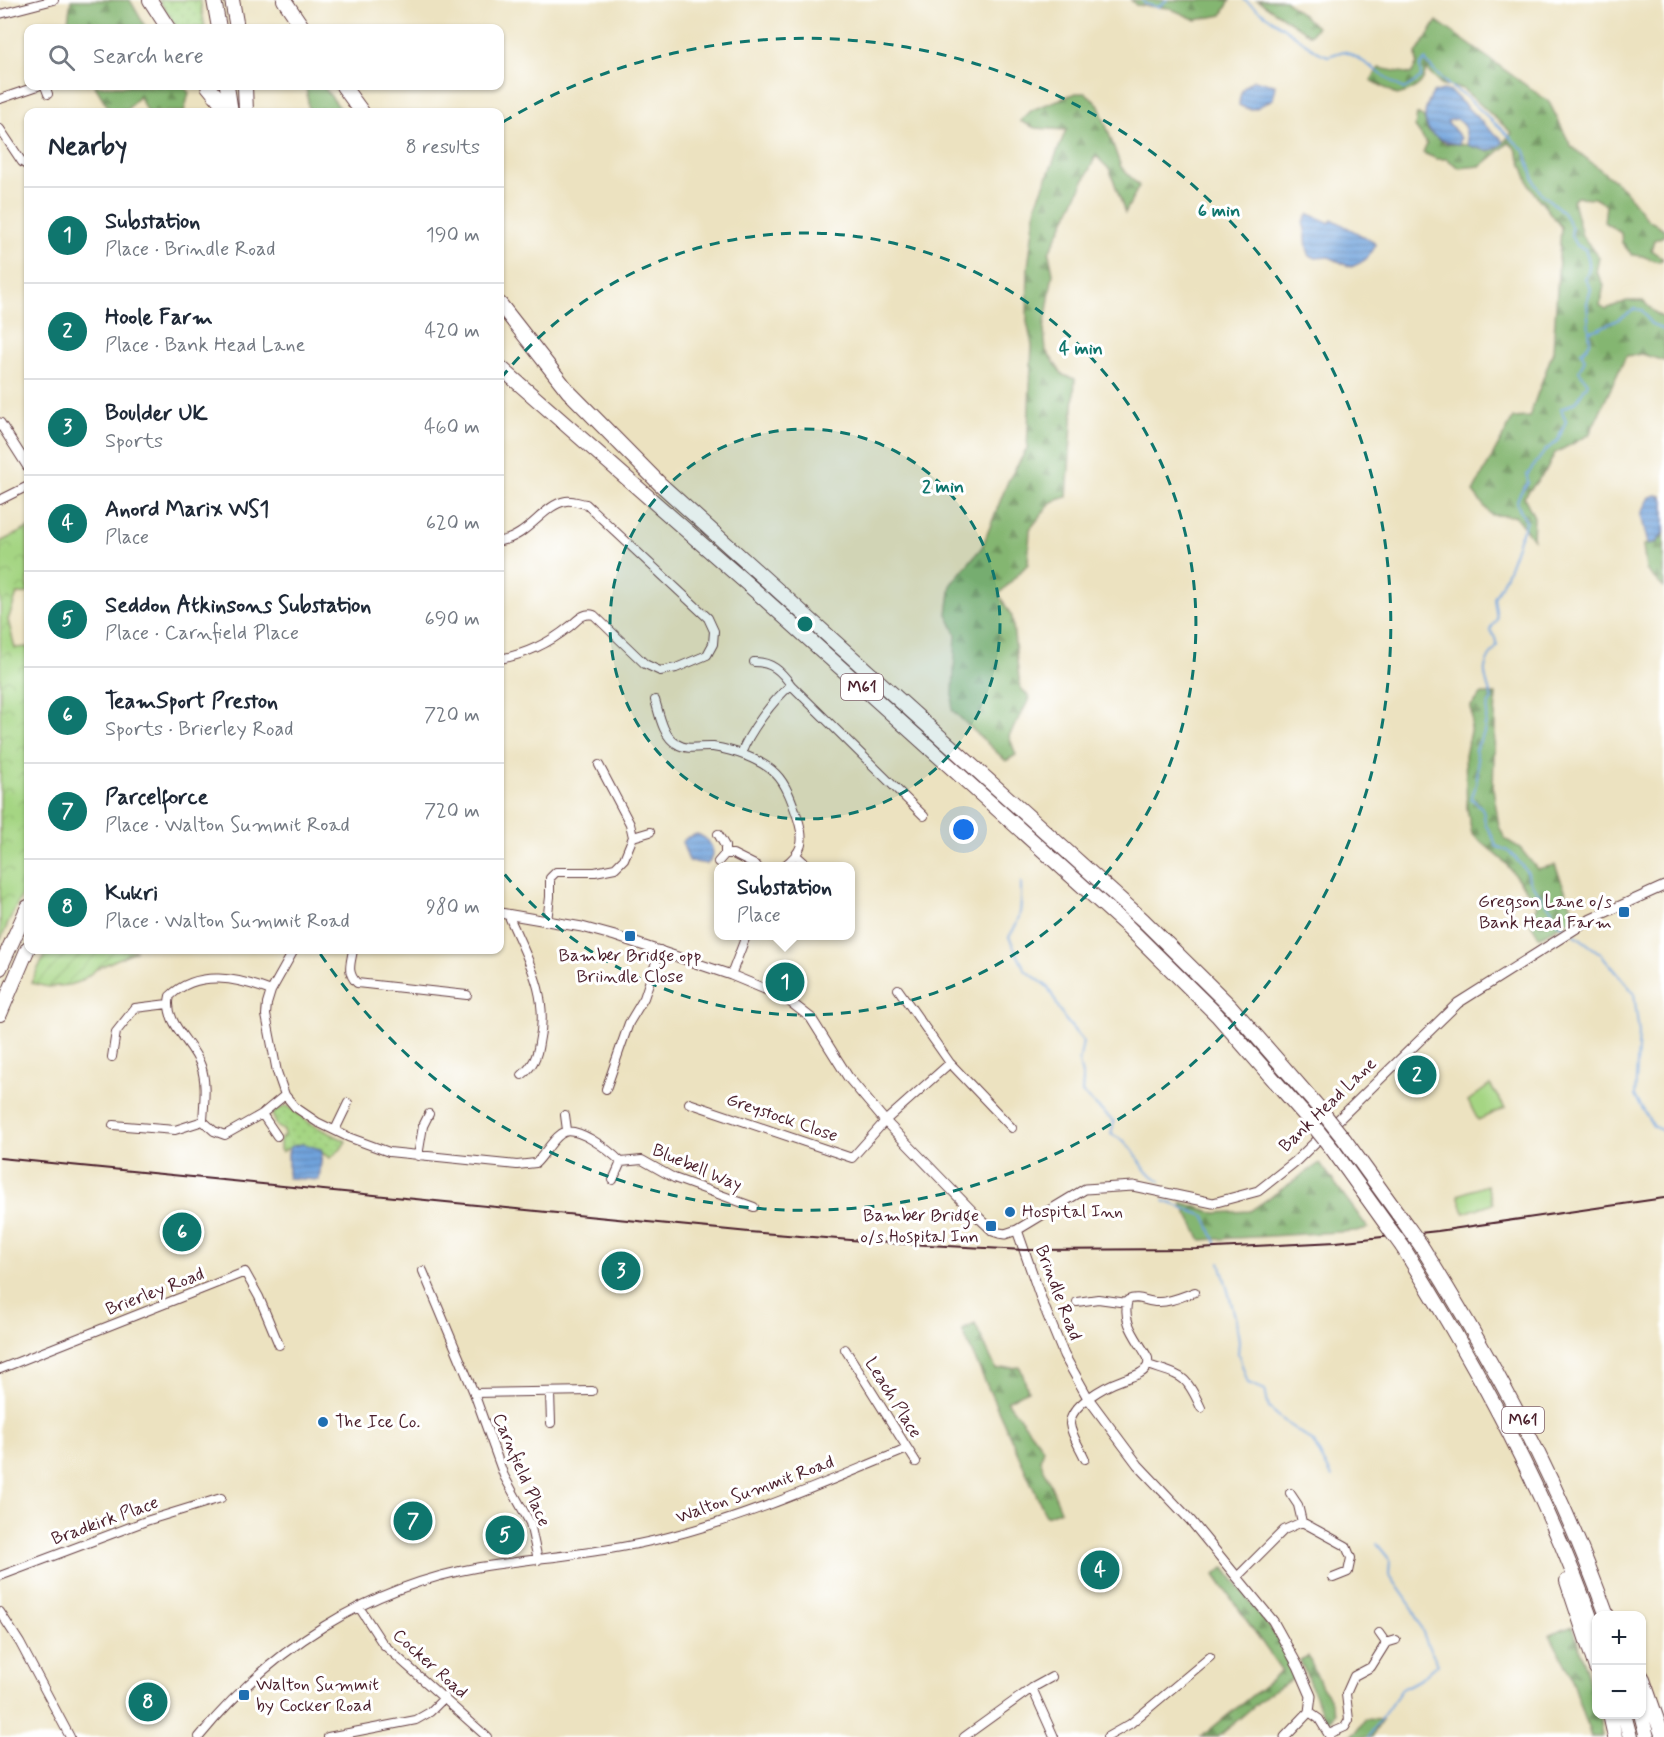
<!DOCTYPE html>
<meta charset="utf-8">
<style>
:root{--surface:#fff;--page:#f6f6f7;--text:#1f2937;--muted:#747a83;--line:#e0e1e3;--accent:#0f766e}
body{margin:0;font-family:Mynerve,sans-serif;background:var(--page);color:var(--text)}
.controls{position:absolute;right:18px;bottom:18px;display:grid;overflow:hidden;border-radius:12px;box-shadow:0 2px 4px #0004}
.controls button{width:54px;height:54px;display:grid;place-items:center;padding:0;border:0;border-bottom:2px solid var(--line);background:var(--surface);color:var(--text);font:30px sans-serif}
.you{position:absolute;left:964px;top:830px;width:21px;height:21px;margin:-15px;border:4px solid #fff;border-radius:50%;background:#1a73e8;box-shadow:0 0 0 9px #1a73e833}
.badge{display:grid;place-items:center;width:39px;height:39px;border-radius:50%;background:var(--accent);color:#fff;font-size:20px;font-weight:700}
.pin{position:absolute;translate:-50% -50%;border:3px solid #fff;box-shadow:0 2px 6px #0006}
.popup{position:absolute;left:714px;top:862px;width:141px;height:78px;box-sizing:border-box;display:grid;place-content:center;border-radius:12px;background:var(--surface);filter:drop-shadow(0 2px 4px #0005);font-size:20px;white-space:nowrap;color:var(--muted)}
.popup b{font-size:22px;color:var(--text)}
.popup::after{content:'';position:absolute;left:50%;top:100%;margin-left:-12px;border:12px solid transparent;border-top-color:var(--surface)}
.list{margin:0;padding:0;list-style:none}
h2{display:flex;justify-content:space-between;align-items:center;height:78px;margin:0;padding:0 24px;font-size:26px}
h2 small{font-size:20px;font-weight:400;color:var(--muted)}
.list li{display:grid;grid-template-columns:39px 1fr auto;gap:18px;align-items:center;box-sizing:border-box;height:96px;padding:0 24px;border-top:2px solid var(--line)}
.list b{display:block;font-size:22px;white-space:nowrap}
.list p{margin:0;font-size:20px;white-space:nowrap;color:var(--muted)}
.list em{font-size:20px;font-style:normal;color:var(--muted)}
.icon{flex:none;width:33px;height:33px;fill:none;stroke:currentColor;stroke-width:2;stroke-linecap:round;stroke-linejoin:round}
.map{position:relative;flex:none;width:1664px;height:1737px;overflow:hidden}
.search{position:absolute;background:var(--surface);box-shadow:0 2px 4px #0004;left:24px;top:24px;width:480px;height:66px;display:flex;align-items:center;gap:15px;box-sizing:border-box;padding:0 21px;border-radius:12px;color:var(--muted);font-size:22px}
.panel{position:absolute;background:var(--surface);box-shadow:0 2px 4px #0004;left:24px;top:108px;width:480px;height:846px;border-radius:12px}
.map>svg:first-child{display:block}
</style>
<div class="map">
<svg width="1664" height="1737" viewBox="0 0 1664 1737">
<defs>
<pattern id="grass-dots" width="8" height="8" patternUnits="userSpaceOnUse" patternTransform="scale(1.5)"><rect width="8" height="8" fill="#a5d583"/><path d="M2 2h.1M6 6h.1" fill="none" stroke="#90b671" stroke-width="1.8" stroke-linecap="round"/></pattern>
<pattern id="forest-firs" width="22" height="20" patternUnits="userSpaceOnUse" patternTransform="scale(1.5)"><rect width="22" height="20" fill="#84b671"/><path d="M5 1l3.5 6h-7zM16 11l3.5 6h-7z" fill="#6e935d"/></pattern>
<pattern id="park-crowns" width="20" height="18" patternUnits="userSpaceOnUse" patternTransform="scale(1.5)"><rect width="20" height="18" fill="#a5d583"/><path d="M2 6a3 3 0 1 1 6 0M12 15a3 3 0 1 1 6 0" fill="none" stroke="#90b671"/></pattern>
<pattern id="garden-furrows" width="10" height="10" patternUnits="userSpaceOnUse" patternTransform="scale(1.5)"><rect width="10" height="10" fill="#a5d583"/><path d="M-1 1l2-2M0 10L10 0M9 11l2-2" fill="none" stroke="#90b671"/></pattern>
<pattern id="water-rules" width="6" height="5" patternUnits="userSpaceOnUse" patternTransform="scale(1.5)"><rect width="6" height="5" fill="#70a3dc"/><path d="M0 2.5h6" fill="none" stroke="#5e84b3"/></pattern>
</defs>
<rect width="100%" height="100%" fill="#fff"/>
<filter id="ink" filterUnits="userSpaceOnUse"><feTurbulence type="fractalNoise" baseFrequency=".0167" numOctaves="2"/><feDisplacementMap in="SourceGraphic" scale="12" xChannelSelector="R" yChannelSelector="G"/><feConvolveMatrix kernelMatrix="1 2 1 2 8 2 1 2 1" color-interpolation-filters="sRGB"/></filter>
<filter id="wash" filterUnits="userSpaceOnUse"><feTurbulence type="fractalNoise" baseFrequency=".008" numOctaves="4" result="noise"/><feDisplacementMap in="SourceGraphic" scale="24" xChannelSelector="R" yChannelSelector="G"/><feGaussianBlur stdDeviation="1.35" result="paint"/><feColorMatrix in="noise" values="0 0 0 0 0 0 0 0 0 0 0 0 0 0 0 0 0 1.4 0 .05"/><feComposite in="paint" operator="in"/></filter>
<g filter="url(#wash)">
<rect width="100%" height="100%" fill="#ece2c0"/>
<path fill="url(#grass-dots)" stroke="#787a57" stroke-width="1.5" d="M159,0H200L205,28H177Z
M288,1106L311,1124L346,1141L341,1149L330,1158L322,1153L321,1150C304,1144 299,1141 282,1152L280,1150V1140L284,1135V1131L277,1126L272,1114L281,1108Z"/>
<path fill="url(#forest-firs)" stroke="#676a4e" stroke-width="1.5" d="M71,0H130L146,28H67Z
M1131,0H1230L1222,15L1196,20L1169,8L1136,5Z
M1257,0H1285L1317,27L1310,35Z
M1437,21L1549,102L1571,146L1623,188L1648,220L1664,229V236L1654,240L1651,250L1663,259L1658,262L1642,256L1632,255L1622,243L1621,233L1604,222L1606,205L1594,198L1577,197L1573,201L1582,236L1599,257L1596,272L1604,285L1600,305L1606,309L1627,301H1643L1656,314L1664,318V361L1642,354L1626,356L1589,435L1555,453L1547,469L1524,497L1534,517L1533,539L1515,516L1491,515L1473,492L1513,418L1529,417L1553,351L1561,227L1531,189L1516,149L1509,143L1481,166L1459,168L1447,159H1437L1423,153L1427,144L1415,127L1417,114L1424,118L1428,131L1444,143L1468,145L1487,151L1497,149L1512,133L1463,89L1442,85L1426,70C1424,86 1411,92 1397,95L1371,80L1379,68L1411,74L1417,64L1416,54Z
M95,86H184L189,93L184,112H147L139,96L125,112H111Z
M306,86H323L343,112H309Z
M1076,93H1086L1099,106L1121,167L1139,186L1125,213L1110,170L1096,156L1049,253L1053,273L1044,330L1046,351L1063,375L1075,379L1067,497L1052,502L1030,529L1028,564L999,594L1012,617L1020,687L1030,698L1009,736L1016,755L1006,761L952,710L956,634L947,614L951,584L982,547L1008,481L1027,449L1032,345L1027,322L1028,267L1036,205L1066,130L1035,128L1020,121L1032,110Z
M1664,532V588L1646,570L1643,545L1657,542Z
M1482,694H1496L1493,788L1499,826L1505,839L1520,848L1537,869L1555,865L1576,917L1539,937L1531,924L1537,904L1504,861L1472,834L1467,808L1465,756L1472,721L1471,706Z
M1320,1163L1368,1228L1356,1231L1201,1240L1181,1202L1215,1213L1250,1211Z
M975,1324L996,1369L1020,1367L1028,1390L1007,1401L1043,1448L1040,1460L1061,1510L1046,1516L962,1330Z
M1224,1567L1278,1639L1296,1677L1269,1693L1218,1737H1201L1282,1671L1215,1575Z
M1573,1626L1596,1705V1714L1599,1715L1602,1737H1591L1570,1673L1550,1635Z
M1308,1656L1322,1687L1330,1699L1335,1713L1328,1725C1317,1704 1310,1682 1300,1660Z
M1365,1719L1382,1720L1372,1737H1347L1357,1731Z"/>
<path fill="url(#park-crowns)" stroke="#787a57" stroke-width="1.5" d="M28,528V593L17,594L8,620L15,648L28,647V881L0,941V542Z"/>
<path fill="url(#garden-furrows)" stroke="#787a57" stroke-width="1.5" d="M47,950H137L98,968L81,981L69,985L48,987L31,983Z"/>
<path fill="#a5d583" stroke="#787a57" stroke-width="1.5" d="M1490,1085L1505,1108L1478,1120L1468,1101Z
M1487,1185L1493,1203L1464,1213L1458,1195Z"/>
<path fill="url(#water-rules)" stroke="#5d6184" stroke-width="1.5" d="M1254,80L1275,85L1273,99C1259,105 1256,114 1239,105C1240,91 1243,86 1254,80Z
M1443,90L1451,92L1492,132L1500,137L1503,143C1492,154 1482,150 1468,145C1465,133 1468,127 1456,119L1447,121L1461,138L1459,144C1427,141 1416,121 1433,93Z
M1309,214L1330,223L1332,219L1372,241L1376,245C1368,259 1366,261 1351,267L1329,257L1315,258L1310,256C1304,246 1308,234 1303,223Z
M1656,495L1662,496L1664,500V532L1657,542L1648,544L1641,514L1650,497Z
M697,834C709,838 720,854 707,864L689,861L682,842L688,837Z
M302,1144L321,1149L322,1153L319,1180L288,1178V1153L290,1147Z"/>
<g fill="none" stroke-linecap="round" stroke-linejoin="round">
<path stroke="#70a3dc" stroke-width="2" d="M1143,0L1145,4L1158,7L1167,0
M1244,0L1318,52L1328,56L1344,51C1366,60 1383,78 1404,89L1421,78L1420,66L1425,60C1436,73 1448,88 1463,94L1525,151L1536,186L1542,194L1562,211L1572,228L1571,236L1576,245L1585,249C1590,261 1591,268 1585,279L1591,289L1587,303L1590,343L1581,352L1585,359L1579,371L1588,383L1576,402L1561,409L1566,421L1558,440L1545,451L1527,475L1528,483C1513,500 1515,503 1526,521C1515,547 1510,573 1494,598L1497,619L1490,630L1495,638L1497,646C1479,669 1484,673 1492,699L1488,706L1484,733L1475,750C1480,764 1478,785 1471,798C1485,812 1482,804 1485,823C1487,829 1494,836 1496,846L1510,852L1528,873L1529,881L1552,910L1550,917L1567,929
M1589,331C1597,331 1628,315 1635,309L1642,310L1650,323L1664,330
M1021,882C1021,907 1023,916 1009,937L1025,970L1048,987L1064,1018L1083,1041L1079,1063L1083,1079L1082,1093L1114,1122L1111,1134L1124,1141L1134,1152L1146,1171L1160,1181
M1574,934L1601,954L1634,993L1639,1033L1635,1096L1653,1126L1662,1130L1664,1134
M1164,1201L1205,1216L1216,1243
M1220,1262L1236,1320L1239,1341L1238,1353L1248,1383L1265,1390L1269,1408L1289,1425L1313,1442L1332,1477
M1368,1737L1402,1689L1422,1678L1438,1664L1429,1648L1414,1610L1389,1574L1390,1560L1377,1544"/>
</g>
</g>
<g filter="url(#ink)">
<g fill="none" stroke-linecap="round" stroke-linejoin="round">
<defs>
<path id="minor" d="M0,14L54,0
M45,86L48,94
M0,99L38,86
M0,129L22,162L28,166
M0,500L28,486
M500,541C528,537 543,505 566,501C573,500 579,503 586,504L708,618L714,631L713,644L707,655L676,668L660,671L645,664L594,615C583,612 578,620 569,627C548,644 526,654 500,659
M754,662C772,662 781,671 791,685L924,816
M655,700C659,713 663,737 677,744C688,751 701,746 713,747C733,750 761,759 776,774C787,785 793,804 798,819C805,842 803,851 784,866
M741,754C749,732 773,700 791,685
M718,834L725,846V854
M633,837L650,832
M797,856L808,866
M718,862L725,854H733L757,866
M508,914C527,959 550,994 539,1043C537,1057 533,1066 522,1075
M547,921L550,897V878L556,872H595L615,868L624,859L633,837L630,824L599,765
M294,950L271,991L267,1004L266,1015L277,1072L285,1095L295,1107L317,1122L348,1137L389,1152L517,1165L536,1163C545,1154 551,1141 561,1134C575,1123 610,1151 621,1162L642,1160L674,1178L754,1207
M353,950C351,963 346,972 357,983L467,995
M731,975L746,936
M112,1057L116,1032L135,1008L168,1004
M950,1063L1012,1128
M606,1089L629,1023L644,998L660,950
M689,1103L852,1158L885,1121L950,1063L898,989
M262,1114L277,1136
M565,1115L567,1130
M203,1121C204,1103 207,1083 201,1066C193,1042 163,1023 170,996C198,969 238,978 271,991
M113,1125L175,1130L203,1121L214,1131L225,1135L262,1114L285,1095
M335,1130L348,1103
M418,1156L423,1126L429,1114
M613,1180L621,1162
M423,1271L474,1393L504,1476L530,1523L538,1560
M1077,1302L1098,1299L1127,1303
M845,1349L916,1462
M1148,1365C1183,1377 1185,1373 1201,1408
M0,1369L245,1272L259,1297L279,1345
M474,1393L592,1391
M550,1393L551,1423
M1085,1459C1081,1449 1071,1435 1070,1424C1070,1405 1105,1386 1122,1380C1130,1377 1142,1375 1147,1367C1149,1364 1148,1362 1148,1358C1138,1339 1121,1323 1128,1300C1138,1295 1147,1302 1157,1302C1169,1303 1183,1296 1195,1292
M1290,1493L1298,1505L1302,1522
M0,1576L146,1521L221,1498
M1237,1577L1284,1530L1302,1522L1346,1546L1351,1558L1348,1572L1333,1578
M359,1607L383,1644L487,1737
M0,1612L20,1643L70,1737
M1379,1633L1386,1643
M1032,1688L1054,1737
M1309,1712L1319,1719L1330,1737
M1329,1734L1345,1727L1349,1720L1346,1694L1354,1676L1371,1667L1386,1643L1396,1640
M199,1737C272,1648 366,1587 480,1567C543,1557 606,1553 668,1537C751,1516 828,1481 907,1449
M328,1737L416,1720L430,1712L445,1697
M964,1737L1032,1688L1052,1677
M1107,1737L1130,1724L1210,1657"/>
<path id="tertiary" d="M0,423L28,467
M500,913L582,927L615,936L731,975L784,997L811,1018L848,1077L885,1121L975,1214L993,1231L999,1233L1005,1234L1017,1230L1085,1189L1133,1186L1213,1203L1258,1191L1296,1161L1458,1003L1591,919L1664,886
M1017,1230L1043,1304L1064,1355L1088,1398L1138,1465L1191,1521L1273,1621L1298,1666L1311,1696L1309,1712L1285,1737"/>
<path id="motorway" d="M150,0L168,28
M214,0L219,28
M232,0L237,28
M284,0L303,28
M208,86L229,112
M227,86L231,112
M245,86L246,112
M343,86L362,112
M500,304L568,391L660,484L1143,920L1231,1007L1320,1109
M500,367L760,595L1128,927L1217,1015L1309,1120
M0,968L28,907
M0,1014L28,948
M1344,1139L1409,1229
M1333,1150L1391,1231
M1420,1244C1494,1362 1560,1484 1607,1616
M1402,1246C1479,1369 1548,1496 1596,1634
M1567,1581L1596,1668
M1642,1677L1663,1737
M1610,1714L1615,1737
M1624,1714L1630,1737
M1641,1714L1647,1737"/>
</defs>
<use href="#minor" stroke="#623c41" stroke-width="10"/>
<use href="#tertiary" stroke="#623c41" stroke-width="11"/>
<use href="#motorway" stroke="#623c41" stroke-width="16"/>
<use href="#minor" stroke="#fff" stroke-width="8"/>
<use href="#tertiary" stroke="#fff" stroke-width="9"/>
<use href="#motorway" stroke="#fff" stroke-width="14"/>
<path stroke="#4a1f2b" stroke-width="2" d="M0,1158L749,1232L889,1243L1024,1250L1196,1249L1336,1242L1438,1231L1664,1198"/>
<defs>
<path id="motorway-bridge" d="M1320,1109L1344,1139
M1309,1120L1333,1150
M1409,1229L1420,1244
M1391,1231L1402,1246"/>
</defs>
<use href="#motorway-bridge" stroke="#623c41" stroke-width="16" stroke-linecap="butt"/>
<use href="#motorway-bridge" stroke="#fff" stroke-width="14"/>
</g>
</g>
<circle cx="805" cy="624" r="195" fill="#0f766e" fill-opacity=".12"/>
<g fill="none" stroke="#0f766e" stroke-width="3" stroke-dasharray="10 8">
<circle cx="805" cy="624" r="195"/>
<path d="M501 378A391 391 0 1 1 501 870"/>
<path d="M503 122A586 586 0 1 1 319 952"/>
</g>
<g fill="#1f6fb2" stroke="#fff" stroke-width="2">
<rect x="1618" y="906" width="12" height="12" rx="3"/>
<rect x="624" y="930" width="12" height="12" rx="3"/>
<circle cx="1010" cy="1212" r="6"/>
<rect x="985" y="1220" width="12" height="12" rx="3"/>
<circle cx="323" cy="1422" r="6"/>
<rect x="238" y="1689" width="12" height="12" rx="3"/>
</g>
<g text-anchor="middle" dominant-baseline="central" stroke-width="6" stroke-linejoin="round" paint-order="stroke">
<g fill="#fff" stroke="#80626b" stroke-width="1.5">
<rect x="841" y="674" width="42" height="26" rx="4.5"/>
<rect x="1502" y="1407" width="42" height="26" rx="4.5"/>
</g>
<g font-size="16" font-weight="bold" fill="#4a1f2b">
<text x="862" y="687">M61</text>
<text x="1523" y="1420">M61</text>
</g>
<g font-size="18" fill="#4a1f2b" stroke="#fff" text-anchor="start">
<text x="1612" y="902" text-anchor="end">Gregson Lane o/s<tspan x="1612" dy="21">Bank Head Farm</tspan></text>
<text x="630" y="956" text-anchor="middle">Bamber Bridge opp<tspan x="630" dy="21">Briindle Close</tspan></text>
<text x="1022" y="1212">Hospital Inn</text>
<text x="979" y="1216" text-anchor="end">Bamber Bridge<tspan x="979" dy="21">o/s Hospital Inn</tspan></text>
<text x="335" y="1422">The Ice Co.</text>
<text x="256" y="1685">Walton Summit<tspan x="256" dy="21">by Cocker Road</tspan></text>
</g>
<g font-size="18" fill="#4a1f2b" stroke="#fff">
<text transform="translate(1328 1105) rotate(-44)">Bank Head Lane</text>
<text transform="translate(782 1118) rotate(19)">Greystock Close</text>
<text transform="translate(697 1168) rotate(23)">Bluebell Way</text>
<text transform="translate(155 1292) rotate(-21)">Brierley Road</text>
<text transform="translate(1058 1293) rotate(69)">Brindle Road</text>
<text transform="translate(893 1398) rotate(58)">Leach Place</text>
<text transform="translate(521 1470) rotate(67)">Carnfield Place</text>
<text transform="translate(755 1490) rotate(-20)">Walton Summit Road</text>
<text transform="translate(105 1521) rotate(-20)">Bradkirk Place</text>
<text transform="translate(430 1664) rotate(42)">Cocker Road</text>
</g>
</g>
<circle cx="805" cy="624" r="9" fill="#0f766e" stroke="#fff" stroke-width="3"/>
<g font-size="18" text-anchor="middle" font-weight="bold" fill="#0f766e" stroke="#fff" stroke-width="6" stroke-linejoin="round" paint-order="stroke">
<text x="1219" y="216">6 min</text>
<text x="1081" y="354">4 min</text>
<text x="943" y="492">2 min</text>
</g>
</svg>
<div class="controls">
<button>+</button>
<button>−</button>
</div>
<div class="you"></div>
<div class="pin badge" style="left:785px;top:982px">1</div>
<div class="popup"><b>Substation</b>Place</div>
<div class="pin badge" style="left:1417px;top:1075px">2</div>
<div class="pin badge" style="left:621px;top:1271px">3</div>
<div class="pin badge" style="left:1100px;top:1570px">4</div>
<div class="pin badge" style="left:505px;top:1535px">5</div>
<div class="pin badge" style="left:182px;top:1232px">6</div>
<div class="pin badge" style="left:413px;top:1521px">7</div>
<div class="pin badge" style="left:148px;top:1702px">8</div>
<div class="search"><svg class="icon" aria-label="search" viewBox="0 0 24 24"><circle cx="10" cy="10" r="6"/><path d="M15 15l6 6"/></svg>Search here</div>
<section class="panel">
<h2>Nearby<small>8 results</small></h2>
<ul class="list">
<li><span class="badge">1</span><div><b>Substation</b><p>Place · Brindle Road</p></div><em>190 m</em></li>
<li><span class="badge">2</span><div><b>Hoole Farm</b><p>Place · Bank Head Lane</p></div><em>420 m</em></li>
<li><span class="badge">3</span><div><b>Boulder UK</b><p>Sports</p></div><em>460 m</em></li>
<li><span class="badge">4</span><div><b>Anord Marix WS1</b><p>Place</p></div><em>620 m</em></li>
<li><span class="badge">5</span><div><b>Seddon Atkinsons Substation</b><p>Place · Carnfield Place</p></div><em>690 m</em></li>
<li><span class="badge">6</span><div><b>TeamSport Preston</b><p>Sports · Brierley Road</p></div><em>720 m</em></li>
<li><span class="badge">7</span><div><b>Parcelforce</b><p>Place · Walton Summit Road</p></div><em>720 m</em></li>
<li><span class="badge">8</span><div><b>Kukri</b><p>Place · Walton Summit Road</p></div><em>980 m</em></li>
</ul>
</section>
</div>
